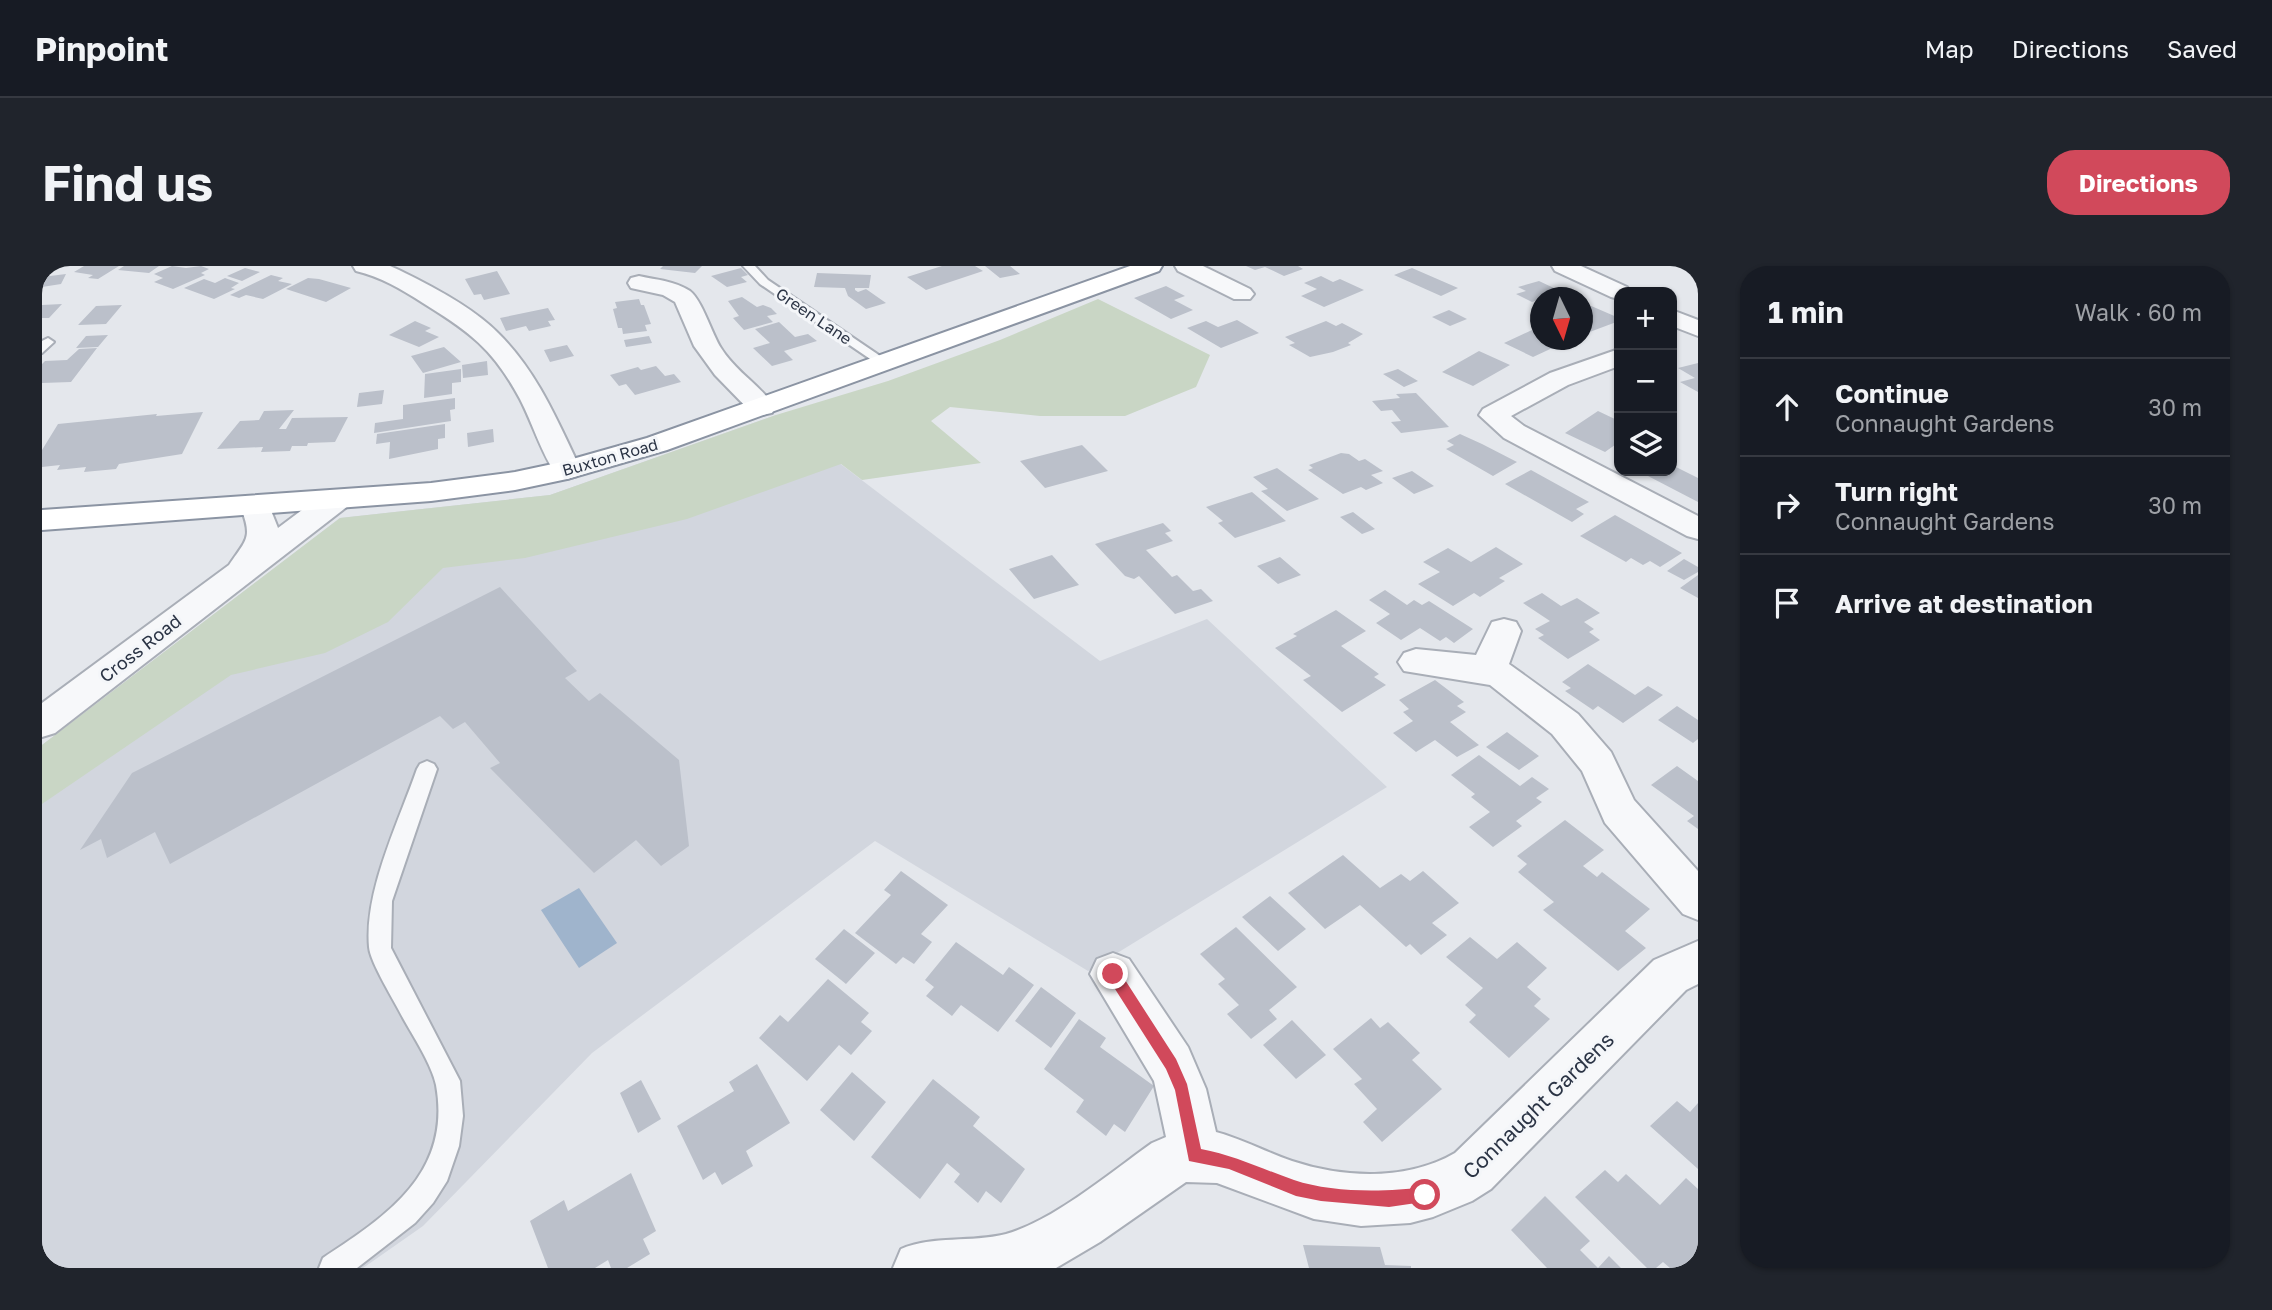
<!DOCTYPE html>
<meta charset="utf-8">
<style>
:root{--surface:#171b24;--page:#20242c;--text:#f1f3f6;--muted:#9ea1a6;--line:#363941;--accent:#d1495b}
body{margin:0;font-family:"Golos Text",sans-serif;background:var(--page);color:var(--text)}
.controls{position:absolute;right:21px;top:21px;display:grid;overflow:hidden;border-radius:14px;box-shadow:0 2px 5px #0004}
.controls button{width:63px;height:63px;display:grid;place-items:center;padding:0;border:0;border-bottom:2px solid var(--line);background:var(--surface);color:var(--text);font:35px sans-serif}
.compass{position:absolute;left:1488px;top:21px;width:63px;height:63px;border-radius:50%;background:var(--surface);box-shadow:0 2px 5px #0004;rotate:175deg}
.stop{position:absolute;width:21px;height:21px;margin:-16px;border:5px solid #d1495b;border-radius:50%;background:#fff}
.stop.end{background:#d1495b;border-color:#fff;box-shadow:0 2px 7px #0008}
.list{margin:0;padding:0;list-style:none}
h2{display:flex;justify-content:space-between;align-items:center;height:91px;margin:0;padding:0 28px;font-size:30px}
h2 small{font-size:23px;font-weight:400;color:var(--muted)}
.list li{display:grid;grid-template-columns:46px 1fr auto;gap:21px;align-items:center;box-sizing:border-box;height:98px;padding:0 28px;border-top:2px solid var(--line)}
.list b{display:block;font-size:26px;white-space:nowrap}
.list p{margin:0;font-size:23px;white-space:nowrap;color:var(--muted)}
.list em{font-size:23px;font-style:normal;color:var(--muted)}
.icon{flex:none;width:38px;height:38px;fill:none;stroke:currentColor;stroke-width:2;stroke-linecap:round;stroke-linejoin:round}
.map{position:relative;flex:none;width:1656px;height:1002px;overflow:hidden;border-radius:28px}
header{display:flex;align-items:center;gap:42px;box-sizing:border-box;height:98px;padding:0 35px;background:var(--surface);border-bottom:2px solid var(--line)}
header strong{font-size:33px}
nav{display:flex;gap:38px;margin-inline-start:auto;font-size:24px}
.intro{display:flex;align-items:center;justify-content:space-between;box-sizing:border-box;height:168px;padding:0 42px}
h1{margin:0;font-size:49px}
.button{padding:18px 32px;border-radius:28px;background:var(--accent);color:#fff;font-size:24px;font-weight:700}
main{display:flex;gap:42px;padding:0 42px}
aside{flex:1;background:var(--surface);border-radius:28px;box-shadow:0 2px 5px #0004}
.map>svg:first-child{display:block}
</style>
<header>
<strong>Pinpoint</strong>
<nav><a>Map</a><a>Directions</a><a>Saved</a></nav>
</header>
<div class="intro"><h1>Find us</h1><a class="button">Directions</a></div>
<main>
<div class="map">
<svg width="1656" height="1002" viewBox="0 0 1656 1002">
<rect width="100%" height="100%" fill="#e4e7ec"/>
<path fill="#d2d6de" d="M734,149L1058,395L1165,353L1345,521L1046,705L833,575L550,787L381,960L321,1002H0V479L298,252L508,229Z"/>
<path fill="#c9d6c5" d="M1056,33L1168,89L1154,121L1083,150H998L908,141L889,155L939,197L820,214L799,198L645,253L483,292L401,302L346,356L283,387L189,409L0,538V479L298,252L508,229L734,149L846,115L958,74Z"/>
<path fill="#9fb4cc" d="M537,622L575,677L537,702L499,644Z"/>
<path fill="#bbc0ca" d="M42,0H77L56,13L46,12L51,9L32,6Z
M82,0H117L107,7L76,4Z
M130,0L144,2L159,0L167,3L159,7L163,9L131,23L112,16L121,12L112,8Z
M621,0H660L653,7L618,3Z
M900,0H933L941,5L884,24L865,11Z
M943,0H968L978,8L958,12Z
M1204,0H1256L1261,3L1242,10L1223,1L1213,4Z
M203,2L218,6L200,15L185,10Z
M699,2L706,9L699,11L705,16L685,21L669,10Z
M1370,2L1416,22L1399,30L1352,9Z
M455,5L468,28L442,34L439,28L432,29L423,13Z
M775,7L829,9L827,22H813V24L816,26L824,23L844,37L824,43L806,30L803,22L772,21Z
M24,8L19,18L0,21V11Z
M229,9L241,12L236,15L250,18L221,33L204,29L197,32L188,29Z
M1279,10L1291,16L1298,13L1322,24L1282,41L1259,30L1275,23L1262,17Z
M183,12L197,17L189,22L193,23L172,33L142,22L162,13L173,17Z
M266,12L277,13L309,22L284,36L244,23Z
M1497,15L1516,24L1508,27L1513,29L1490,36L1474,28L1484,25L1476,21Z
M1124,20L1143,30L1132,34L1151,44L1129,53L1092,32Z
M700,31L715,41L721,39L729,42L735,48L725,50L731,56L702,64L691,52L697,50L686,35Z
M597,33L599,39H602L609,58L603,59L605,65L581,68L580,62H576L571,43L575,42L573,36Z
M1540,36L1577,52V55L1545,67L1540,65Z
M20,38L7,52H0V39Z
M80,39L64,58L36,59L54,40Z
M506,42L513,54L506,55L509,60L487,65L484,60L464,65L458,52Z
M1407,44L1425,53L1408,60L1390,51Z
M1195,54L1217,67L1179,82L1145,62L1164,55L1176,61Z
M373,55L389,62L383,65L397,71L377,81L347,69Z
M1284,55L1294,60L1300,57L1321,68L1306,77L1309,79L1291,86L1268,91L1247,79L1253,77L1243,71Z
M737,56L753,71L766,68L775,75L742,85L751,94L730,100L711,82L728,77L713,63Z
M1490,64L1498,68V74H1511L1519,78L1491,91L1462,77Z
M66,69L56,81L34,82L44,70Z
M607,70L610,77L584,81L582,74Z
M525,79L532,90L508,96L502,84Z
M402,81L419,96L381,107L369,90Z
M55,82L29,116L0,117V98L3,95L25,94L37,83Z
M1437,85L1468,99L1431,120L1400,106Z
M445,95L446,109L421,112L420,99Z
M1656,97V126L1638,116L1653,112L1636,102Z
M614,100L623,110L632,108L639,116L593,129L584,118L577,120L568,109L596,101L599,104Z
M419,103V116L410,117V128L382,132L383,108Z
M1356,103L1376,115L1362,121L1341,108Z
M342,124L340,138L315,141L317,127Z
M1374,127L1407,161L1359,167L1349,156L1359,155L1350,144L1339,145L1330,135L1358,132L1354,128Z
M413,132V143L408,144L409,155L332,167L333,157L361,153V139Z
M252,144L237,163H244L250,152L306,151L293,176L266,177L265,180H250L248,185L219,186L221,181L175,183L198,155L217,154L222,145Z
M1556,145L1577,155V176L1563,186L1523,167Z
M161,146L140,188L77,198L74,203L42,206L44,201L15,204L18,199L0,201V184L16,158L115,148L114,150Z
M403,158V172L396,173V183L347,193L348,176L334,178L335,168Z
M451,163L452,176L426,181L425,167Z
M1418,168L1440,178L1475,196L1451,210L1404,183L1412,179L1405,175Z
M1040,179L1066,205L1003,222L978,195Z
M1299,187L1307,188L1317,195L1323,193L1341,205L1329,209L1341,217L1324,224L1319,221L1301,228L1266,204L1271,202L1267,199Z
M1630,199L1656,212V236L1606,210L1615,205H1630Z
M1235,202L1277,233L1245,245L1219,225L1226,223L1211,211Z
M1489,204L1547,236L1534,243L1542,248L1530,256L1463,218Z
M1370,205L1392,220L1372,228L1350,212Z
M1210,226L1244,255L1193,272L1176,257L1181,255L1164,241Z
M1311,246L1333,263L1320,268L1298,251Z
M1573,249L1640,287L1618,301L1608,295L1601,299L1589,292L1584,296L1538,270Z
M1121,257L1129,265L1123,267L1131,275L1104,284L1130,311L1135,309L1151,325L1159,323L1171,335L1133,348L1097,310L1092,313L1083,310L1053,278Z
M1454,281L1481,298L1457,312L1463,315L1438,331L1432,327L1411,340L1376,318L1398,306L1381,296L1406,282L1429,296Z
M1010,289L1037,319L992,333L967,303Z
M1238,291L1259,309L1236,318L1215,300Z
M1642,293L1656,301V306L1642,314L1625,305Z
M1656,309V332L1638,322Z
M458,321L535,405L523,412L547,435L558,427L637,494L647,580L619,600L594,574L552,607L448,502L458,497L423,456L411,463L398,450L128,598L113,566L65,592L59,573L38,584L90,507Z
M1343,324L1365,339L1372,334L1380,339L1387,335L1431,363L1412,377L1404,371L1398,375L1378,362L1359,374L1334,357L1348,348L1327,334Z
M1500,327L1519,340L1535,332L1558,347L1542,356L1552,363L1547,366L1558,374L1526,393L1496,372L1502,369L1493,363L1508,355L1481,337Z
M1294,344L1324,365L1299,380L1337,408L1332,411L1344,419L1300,446L1261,414L1269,410L1233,382L1255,370L1251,368Z
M1546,398L1593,429L1606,420L1621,429L1581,457L1556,440L1551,444L1523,425L1529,422L1520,416Z
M1393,414L1422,436L1415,440L1424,446L1408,456L1437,479L1415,491L1393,474L1374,486L1351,467L1371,455L1361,446L1367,443L1357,434Z
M1635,440L1656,454V473L1651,477L1616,454Z
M1465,466L1497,490L1477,504L1444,481Z
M1437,489L1478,520L1490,511L1507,523L1494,532L1500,536L1474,555L1480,560L1451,581L1427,561L1448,546L1429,531L1433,528L1409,509Z
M1635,500L1656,515V563L1645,555L1652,550L1609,519Z
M1523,554L1562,584L1541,600L1555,611L1560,606L1608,643L1583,665L1604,682L1576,705L1501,644L1512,636L1476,606L1485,598L1475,590Z
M1301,589L1338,622L1359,608L1368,615L1381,605L1417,637L1390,657L1405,669L1379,689L1368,678L1364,681L1318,639L1283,663L1246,627Z
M859,605L906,639L879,668L890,676L872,698L861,691L854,698L813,667L849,629L842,624Z
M1228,630L1264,663L1236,685L1200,651Z
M1194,661L1255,721L1227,744L1235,753L1209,773L1185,748L1197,739L1176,718L1183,713L1158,688Z
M802,663L833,687L804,718L773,693Z
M1428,671L1455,693L1475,676L1505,702L1485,721L1499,733L1492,740L1508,753L1467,792L1427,756L1434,749L1423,739L1441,722L1404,691Z
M914,676L961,709L967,701L992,719L956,766L919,739L910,750L884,730L892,721L883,714Z
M786,713L827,747L819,756L830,765L809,789L797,779L765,815L717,772L738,749L746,756Z
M999,721L1034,747L1009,782L973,755Z
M1329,752L1338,762L1346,756L1378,787L1370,794L1400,823L1340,876L1321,856L1335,843L1312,818L1320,813L1291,783Z
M1037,753L1064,772L1058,781L1112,820L1083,866L1072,858L1064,870L1034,846L1042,834L1002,803Z
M1250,754L1284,789L1254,813L1221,779Z
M715,798L748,857L704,885L711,900L680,919L673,906L661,914L635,860L692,825L687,816Z
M810,806L844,836L812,875L778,844Z
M891,813L938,851L931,860L983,903L959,937L944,925L936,937L912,916L918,908L905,897L878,933L829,891Z
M599,814L619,853L596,867L578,827Z
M1635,835L1648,846L1656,837V903L1608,860Z
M1563,904L1576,916L1584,908L1618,939L1644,912L1656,923V1002H1650L1646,997L1642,1002H1628L1621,996L1614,1002H1605L1533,931Z
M589,907L614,965L601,973L608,988L585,1002H569L566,994L553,1002H506L488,955L522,934L526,945Z
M1503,930L1548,975L1538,984L1556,1002H1505L1469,964Z
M1261,979L1338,981L1343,999L1369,1000V1002H1267Z
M1567,990L1579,1002H1556Z"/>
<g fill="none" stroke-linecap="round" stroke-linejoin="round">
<defs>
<path id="lane" d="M701,0H713L726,14L847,96L841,100L837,99L718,18Z
M6,72L12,76L0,87V75Z
M385,495L392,498L395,503L350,635L349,682L418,815L421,850L417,880L405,915L391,937L373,957L315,1002H277L281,992C345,950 410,907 394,819C390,799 371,770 361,752C353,736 328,696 327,681C322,625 357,555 375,503L378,498Z"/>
<path id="street" d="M311,0H348L357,4C388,19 432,42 456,67C495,105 516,156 539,204L535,210L525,213L515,210C499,187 491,158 478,133C451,83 428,66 381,37C359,23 339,11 314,5Z
M1133,0H1161L1208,23L1212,28L1208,33H1192L1136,5Z
M1510,0H1539L1585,21L1589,26H1577V33L1569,31L1513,5Z
M597,10C615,14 633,15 648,25C660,34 670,68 679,82C693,105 718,119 733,141L730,147L720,149L710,147L673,109L652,80L633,36L621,29L589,22L586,17L589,12Z
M1630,44L1656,54V70L1630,60Z
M1577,83V100L1526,119L1469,150L1482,160L1656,250V273L1645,270L1462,172L1437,149L1441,143L1508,107Z
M295,224L306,226L310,233L306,240L13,467L0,471V437L187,299C205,272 211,273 198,239L202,232L213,230L224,232L236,262L284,226Z
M1462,353L1474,356L1479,365L1467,398L1536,448L1569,486L1592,534L1656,605V654L1641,648L1563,557L1540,505L1510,468L1448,419L1362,405L1356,396L1362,387L1374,383L1434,389L1450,356Z
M1656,675V718L1644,724L1449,923L1430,935L1391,951L1368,957L1319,960L1272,953L1175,917L1144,916L1058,976L1014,1002H851L859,983C892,969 928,977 964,968C1011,955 1069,906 1110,877L1124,871L1112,815L1048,708L1055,693L1071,687L1087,693L1146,781L1164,823L1174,866C1200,873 1224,886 1250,895C1301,912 1365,915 1413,887L1612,694Z"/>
<path id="highway" d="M1088,0H1120L1117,5L625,184L525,213L473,224L389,235L0,264V244L389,217L473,206L520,196L605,172Z"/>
</defs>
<use href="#lane" stroke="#a9aeb7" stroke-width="4"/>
<use href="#street" stroke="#a9aeb7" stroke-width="4"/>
<use href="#highway" stroke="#8b94a3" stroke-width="4"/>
<use href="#lane" fill="#f7f8fa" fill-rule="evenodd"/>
<use href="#street" fill="#f7f8fa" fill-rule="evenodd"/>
<use href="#highway" fill="#fff" fill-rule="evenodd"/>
</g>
<path fill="#d1495b" d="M1071,702L1076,703L1134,793L1145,818L1159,883C1192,889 1220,903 1252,914C1290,927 1344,926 1383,921L1388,924L1390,929L1388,935L1347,941L1279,935L1254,930L1187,903L1147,895L1133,824L1124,803L1066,712L1065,708Z"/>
<g text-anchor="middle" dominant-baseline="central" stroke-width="6" stroke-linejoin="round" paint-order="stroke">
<g font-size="16" fill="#2b3445" stroke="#f4f6f9">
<text transform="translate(772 50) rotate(34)">Green Lane</text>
<text transform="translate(568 191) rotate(-16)">Buxton Road</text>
</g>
<g font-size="18" fill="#2b3445" stroke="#f4f6f9">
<text transform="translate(98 382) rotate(-38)">Cross Road</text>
</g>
<g font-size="21" fill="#2b3445" stroke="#f4f6f9">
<text transform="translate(1496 839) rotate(-44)">Connaught Gardens</text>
</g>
</g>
</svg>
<div class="controls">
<button>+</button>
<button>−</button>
<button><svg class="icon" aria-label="layers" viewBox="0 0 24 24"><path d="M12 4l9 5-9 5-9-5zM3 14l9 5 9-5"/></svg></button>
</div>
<svg class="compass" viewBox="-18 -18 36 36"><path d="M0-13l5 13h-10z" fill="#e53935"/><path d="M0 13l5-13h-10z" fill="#9ea1a6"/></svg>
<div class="stop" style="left:1383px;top:929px"></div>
<div class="stop end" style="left:1071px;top:708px"></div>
</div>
<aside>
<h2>1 min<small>Walk · 60 m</small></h2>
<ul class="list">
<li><svg class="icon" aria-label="ahead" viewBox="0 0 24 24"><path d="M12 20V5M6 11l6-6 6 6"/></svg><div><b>Continue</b><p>Connaught Gardens</p></div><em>30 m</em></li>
<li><svg class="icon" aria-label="right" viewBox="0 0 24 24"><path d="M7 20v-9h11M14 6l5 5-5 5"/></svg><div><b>Turn right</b><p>Connaught Gardens</p></div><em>30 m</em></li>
<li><svg class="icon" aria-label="arrive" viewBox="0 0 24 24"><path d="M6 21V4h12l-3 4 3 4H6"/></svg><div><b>Arrive at destination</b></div></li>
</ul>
</aside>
</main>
